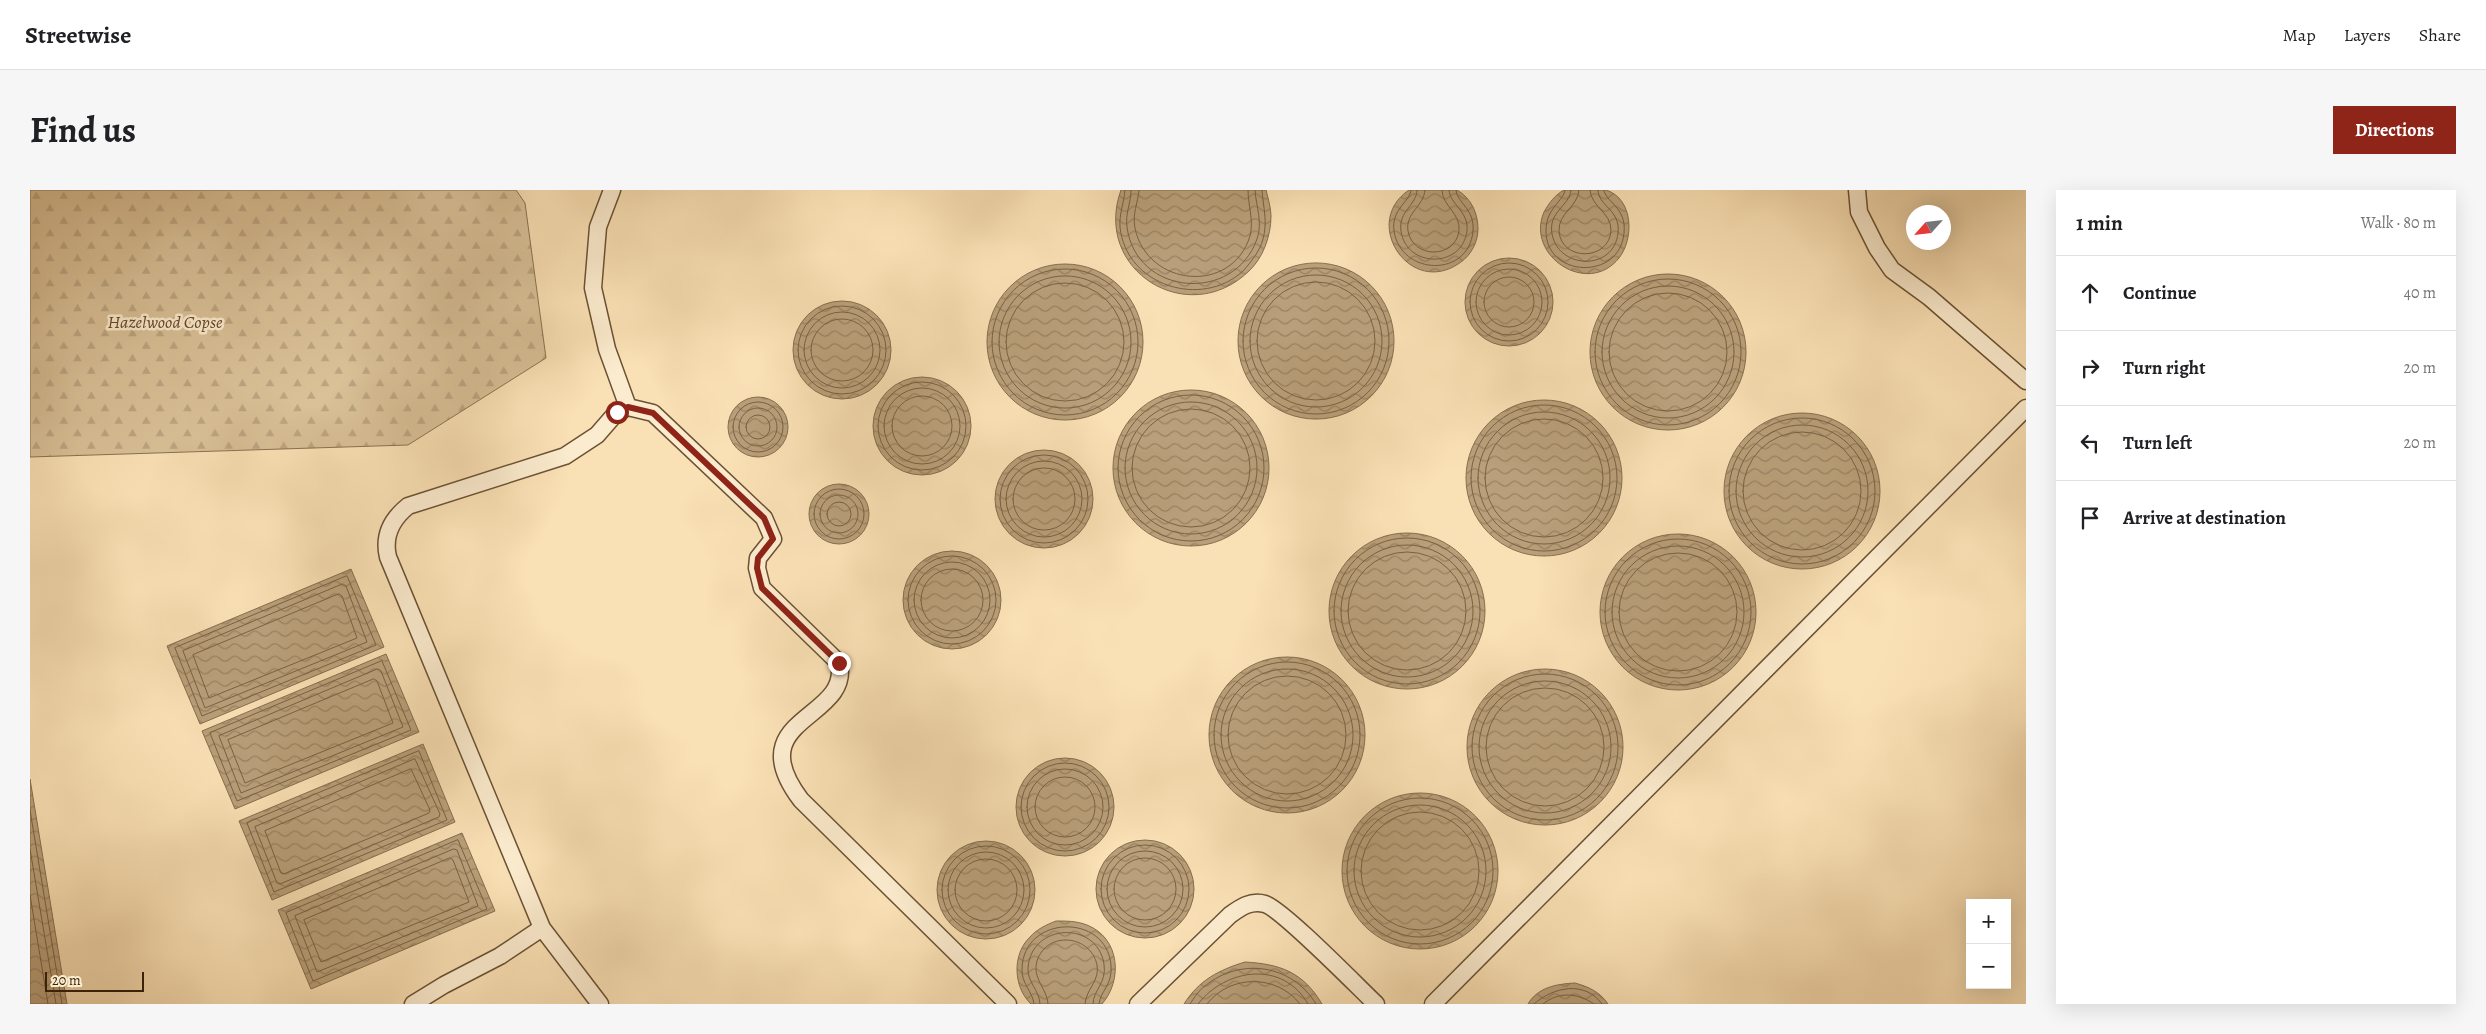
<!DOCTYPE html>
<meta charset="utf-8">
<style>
:root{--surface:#fff;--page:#f6f6f6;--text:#202124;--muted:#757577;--line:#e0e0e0;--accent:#8f2418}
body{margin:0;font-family:Alegreya,serif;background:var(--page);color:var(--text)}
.controls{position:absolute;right:15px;bottom:15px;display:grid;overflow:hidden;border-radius:0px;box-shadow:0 5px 20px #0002}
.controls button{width:45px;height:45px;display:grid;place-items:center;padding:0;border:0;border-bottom:1px solid var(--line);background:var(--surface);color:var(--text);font:25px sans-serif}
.compass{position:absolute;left:1876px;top:15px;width:45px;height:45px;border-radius:50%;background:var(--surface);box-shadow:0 5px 20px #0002;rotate:243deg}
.scale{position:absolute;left:15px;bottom:12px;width:99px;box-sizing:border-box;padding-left:5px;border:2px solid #3b2208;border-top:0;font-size:14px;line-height:18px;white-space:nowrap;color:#3b2208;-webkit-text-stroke:4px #fceccf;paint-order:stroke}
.stop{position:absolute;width:15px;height:15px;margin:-11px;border:4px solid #8f2418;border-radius:50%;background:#fff}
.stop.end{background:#8f2418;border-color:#fff;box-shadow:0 1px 5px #0008}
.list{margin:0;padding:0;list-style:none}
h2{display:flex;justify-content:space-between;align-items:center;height:65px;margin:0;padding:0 20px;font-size:21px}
h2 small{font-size:16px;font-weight:400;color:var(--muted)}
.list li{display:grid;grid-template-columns:32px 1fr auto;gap:15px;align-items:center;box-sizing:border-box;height:75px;padding:0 20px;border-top:1px solid var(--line)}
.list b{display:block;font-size:19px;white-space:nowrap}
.list em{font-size:16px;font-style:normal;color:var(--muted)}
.icon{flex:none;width:28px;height:28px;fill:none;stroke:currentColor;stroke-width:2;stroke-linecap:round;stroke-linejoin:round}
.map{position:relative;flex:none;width:1996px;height:814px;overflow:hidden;border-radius:0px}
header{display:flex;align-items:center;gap:30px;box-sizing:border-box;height:70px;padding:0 25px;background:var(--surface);border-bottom:1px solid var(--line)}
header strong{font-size:24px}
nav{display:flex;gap:28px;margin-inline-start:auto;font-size:18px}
.intro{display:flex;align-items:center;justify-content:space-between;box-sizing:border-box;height:120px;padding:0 30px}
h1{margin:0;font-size:35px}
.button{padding:12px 22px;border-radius:0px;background:var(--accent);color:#fff;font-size:18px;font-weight:700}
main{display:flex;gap:30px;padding:0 30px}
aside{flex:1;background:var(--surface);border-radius:0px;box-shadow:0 5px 20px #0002}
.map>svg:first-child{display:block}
</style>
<header>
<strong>Streetwise</strong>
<nav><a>Map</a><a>Layers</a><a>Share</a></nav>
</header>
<div class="intro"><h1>Find us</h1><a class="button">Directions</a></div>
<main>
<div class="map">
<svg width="1996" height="814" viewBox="0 0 1996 814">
<defs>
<pattern id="forest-firs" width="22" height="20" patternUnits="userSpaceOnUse" patternTransform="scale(1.25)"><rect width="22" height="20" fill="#dac198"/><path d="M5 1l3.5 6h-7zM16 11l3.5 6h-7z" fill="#bca682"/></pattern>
<pattern id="water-waves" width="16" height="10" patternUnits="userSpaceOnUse" patternTransform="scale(1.25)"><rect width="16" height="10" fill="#b9a07a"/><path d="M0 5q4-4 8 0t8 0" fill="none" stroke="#988262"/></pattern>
</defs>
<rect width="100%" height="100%" fill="#fae1b5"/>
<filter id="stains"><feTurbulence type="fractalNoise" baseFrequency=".004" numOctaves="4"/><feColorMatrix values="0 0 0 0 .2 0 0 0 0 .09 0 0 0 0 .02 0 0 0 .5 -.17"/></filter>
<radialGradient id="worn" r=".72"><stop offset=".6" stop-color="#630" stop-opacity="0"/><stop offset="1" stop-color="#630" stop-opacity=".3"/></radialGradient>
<path fill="url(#forest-firs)" stroke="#8a7250" d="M0,0H486L495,13L516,168L378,255L0,267Z"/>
<path fill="url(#water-waves)" stroke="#876e4c" d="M1091,0H1236C1238,8 1241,18 1241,26C1241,46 1233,68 1219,81C1158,140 1062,80 1091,0Z
M1379,0H1427C1441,8 1448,23 1448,39C1448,52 1441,65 1431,72C1381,109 1330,33 1379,0Z
M1534,0C1546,0 1564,0 1576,0C1604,9 1604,49 1589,68C1558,107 1495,66 1514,22C1519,13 1525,5 1534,0Z
M1435 112a44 44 0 1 1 88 0a44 44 0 1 1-88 0Z
M1208 151a78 78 0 1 1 156 0a78 78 0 1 1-156 0Z
M957 152a78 78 0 1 1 156 0a78 78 0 1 1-156 0Z
M1560 162a78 78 0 1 1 156 0a78 78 0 1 1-156 0Z
M763 160a49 49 0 1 1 98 0a49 49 0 1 1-98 0Z
M843 236a49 49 0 1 1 98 0a49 49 0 1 1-98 0Z
M1083 278a78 78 0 1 1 156 0a78 78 0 1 1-156 0Z
M698 237a30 30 0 1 1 60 0a30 30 0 1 1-60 0Z
M1436 288a78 78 0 1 1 156 0a78 78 0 1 1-156 0Z
M1694 301a78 78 0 1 1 156 0a78 78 0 1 1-156 0Z
M965 309a49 49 0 1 1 98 0a49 49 0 1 1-98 0Z
M779 324a30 30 0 1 1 60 0a30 30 0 1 1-60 0Z
M1299 421a78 78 0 1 1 156 0a78 78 0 1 1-156 0Z
M1570 422a78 78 0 1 1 156 0a78 78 0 1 1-156 0Z
M873 410a49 49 0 1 1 98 0a49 49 0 1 1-98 0Z
M321,379L354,457L170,534L137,456Z
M356,464L389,542L205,619L172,541Z
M1179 545a78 78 0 1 1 156 0a78 78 0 1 1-156 0Z
M1437 557a78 78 0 1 1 156 0a78 78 0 1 1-156 0Z
M393,554L425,632L242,710L209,631Z
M986 617a49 49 0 1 1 98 0a49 49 0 1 1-98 0Z
M0,589L37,814H0Z
M1312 681a78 78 0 1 1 156 0a78 78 0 1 1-156 0Z
M432,643L465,721L281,799L248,720Z
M1066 699a49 49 0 1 1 98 0a49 49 0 1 1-98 0Z
M907 700a49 49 0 1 1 98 0a49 49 0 1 1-98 0Z
M1026,731C1037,731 1047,731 1057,735C1090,748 1093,790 1072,814H1001C983,797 982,764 1000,747C1007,739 1016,735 1026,731Z
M1215,772C1250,774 1273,782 1292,814H1154C1169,790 1189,780 1215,772Z
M1545,793C1559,797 1570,802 1578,814H1498C1508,797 1527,794 1545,793Z"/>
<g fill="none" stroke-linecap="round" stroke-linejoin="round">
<path stroke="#7a6141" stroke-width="1" d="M1095,0C1094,13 1089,24 1090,37C1096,96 1172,119 1213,81C1221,72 1230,61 1233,49C1238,31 1233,17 1232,0
M1101,0C1101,13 1095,24 1097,37C1106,106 1204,114 1227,49C1233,32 1226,17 1225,0
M1109,0C1108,13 1102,24 1105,38C1117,97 1202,105 1220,46C1224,30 1218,16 1218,0
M1381,0C1380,12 1361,19 1364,41C1371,86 1439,88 1443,41C1445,19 1427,13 1426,0
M1387,0C1387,15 1368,21 1371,41C1376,78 1432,79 1437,41C1439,21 1420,15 1419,0
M1395,0C1394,16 1375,23 1378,41C1383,69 1425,69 1429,41C1431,23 1412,16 1412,0
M1535,0C1534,11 1516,18 1516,40C1515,88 1590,91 1594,43C1597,17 1575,12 1574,0
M1541,0C1540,16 1518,21 1522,44C1529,80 1584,81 1588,43C1591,20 1568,16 1568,0
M1549,0C1548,17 1528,23 1529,41C1531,72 1580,71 1581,40C1581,22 1561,17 1560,0
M1440 112a39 39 0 1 1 78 0a39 39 0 1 1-78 0Z
M1213 151a73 73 0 1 1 146 0a73 73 0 1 1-146 0Z
M1446 112a33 33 0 1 1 66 0a33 33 0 1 1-66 0Z
M962 152a73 73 0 1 1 146 0a73 73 0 1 1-146 0Z
M1220 151a66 66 0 1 1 132 0a66 66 0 1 1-132 0Z
M969 152a66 66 0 1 1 132 0a66 66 0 1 1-132 0Z
M1454 112a25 25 0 1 1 50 0a25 25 0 1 1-50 0Z
M1565 162a73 73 0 1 1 146 0a73 73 0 1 1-146 0Z
M1227 151a59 59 0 1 1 118 0a59 59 0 1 1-118 0Z
M976 152a59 59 0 1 1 118 0a59 59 0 1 1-118 0Z
M1572 162a66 66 0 1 1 132 0a66 66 0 1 1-132 0Z
M1579 162a59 59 0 1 1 118 0a59 59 0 1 1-118 0Z
M768 160a44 44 0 1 1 88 0a44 44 0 1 1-88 0Z
M774 160a38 38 0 1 1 76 0a38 38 0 1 1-76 0Z
M781 160a31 31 0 1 1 62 0a31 31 0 1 1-62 0Z
M848 236a44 44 0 1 1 88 0a44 44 0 1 1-88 0Z
M854 236a38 38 0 1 1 76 0a38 38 0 1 1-76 0Z
M1088 278a73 73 0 1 1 146 0a73 73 0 1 1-146 0Z
M862 236a30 30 0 1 1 60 0a30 30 0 1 1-60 0Z
M703 237a25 25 0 1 1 50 0a25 25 0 1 1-50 0Z
M1095 278a66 66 0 1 1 132 0a66 66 0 1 1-132 0Z
M1441 288a73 73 0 1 1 146 0a73 73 0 1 1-146 0Z
M709 237a19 19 0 1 1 38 0a19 19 0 1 1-38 0Z
M1102 278a59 59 0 1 1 118 0a59 59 0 1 1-118 0Z
M1448 288a66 66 0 1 1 132 0a66 66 0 1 1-132 0Z
M716 237a12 12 0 1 1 24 0a12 12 0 1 1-24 0Z
M1699 301a73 73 0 1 1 146 0a73 73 0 1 1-146 0Z
M1455 288a59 59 0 1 1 118 0a59 59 0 1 1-118 0Z
M1706 301a66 66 0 1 1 132 0a66 66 0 1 1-132 0Z
M1713 301a59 59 0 1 1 118 0a59 59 0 1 1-118 0Z
M970 309a44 44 0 1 1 88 0a44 44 0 1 1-88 0Z
M976 309a38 38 0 1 1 76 0a38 38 0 1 1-76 0Z
M983 309a31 31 0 1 1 62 0a31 31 0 1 1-62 0Z
M784 324a25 25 0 1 1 50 0a25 25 0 1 1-50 0Z
M790 324a19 19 0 1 1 38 0a19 19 0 1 1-38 0Z
M797 324a12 12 0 1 1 24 0a12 12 0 1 1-24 0Z
M1304 421a73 73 0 1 1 146 0a73 73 0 1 1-146 0Z
M1575 422a73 73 0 1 1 146 0a73 73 0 1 1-146 0Z
M1311 421a66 66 0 1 1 132 0a66 66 0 1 1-132 0Z
M1582 422a66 66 0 1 1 132 0a66 66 0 1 1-132 0Z
M1318 421a59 59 0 1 1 118 0a59 59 0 1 1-118 0Z
M1589 422a59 59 0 1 1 118 0a59 59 0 1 1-118 0Z
M878 410a44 44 0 1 1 88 0a44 44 0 1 1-88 0Z
M884 410a38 38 0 1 1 76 0a38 38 0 1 1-76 0Z
M891 410a31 31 0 1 1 62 0a31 31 0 1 1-62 0Z
M317,386L346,455L172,526L145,458Z
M313,394L316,396L337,452L175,518L153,461Z
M309,404L312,406L327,448L179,508L163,465Z
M352,471L381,540L207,611L180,543Z
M1184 545a73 73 0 1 1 146 0a73 73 0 1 1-146 0Z
M1191 545a66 66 0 1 1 132 0a66 66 0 1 1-132 0Z
M348,479L351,481L373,537L211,603L189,546Z
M1442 557a73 73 0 1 1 146 0a73 73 0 1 1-146 0Z
M1198 545a59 59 0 1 1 118 0a59 59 0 1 1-118 0Z
M344,489L347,491L363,533L215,593L198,550Z
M1449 557a66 66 0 1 1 132 0a66 66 0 1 1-132 0Z
M1456 557a59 59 0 1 1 118 0a59 59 0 1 1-118 0Z
M389,561L417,630L244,702L217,633Z
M385,569L410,624L409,627L250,694L247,693L225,637Z
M991 617a44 44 0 1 1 88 0a44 44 0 1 1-88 0Z
M381,579L400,620L399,623L254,684L251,683L235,641Z
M997 617a38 38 0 1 1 76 0a38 38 0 1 1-76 0Z
M1005 617a30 30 0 1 1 60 0a30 30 0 1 1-60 0Z
M1317 681a73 73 0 1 1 146 0a73 73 0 1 1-146 0Z
M1324 681a66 66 0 1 1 132 0a66 66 0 1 1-132 0Z
M0,620L32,814
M1331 681a59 59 0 1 1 118 0a59 59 0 1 1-118 0Z
M428,650L457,719L283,791L256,723Z
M1071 699a44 44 0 1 1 88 0a44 44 0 1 1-88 0Z
M912 700a44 44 0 1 1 88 0a44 44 0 1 1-88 0Z
M0,659L26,814
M424,659L427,660L448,716L287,782L265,726Z
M1077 699a38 38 0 1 1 76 0a38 38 0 1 1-76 0Z
M918 700a38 38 0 1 1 76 0a38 38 0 1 1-76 0Z
M420,668L423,670L439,712L291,772L274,730Z
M1084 699a31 31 0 1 1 62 0a31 31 0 1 1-62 0Z
M925 700a31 31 0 1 1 62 0a31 31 0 1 1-62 0Z
M0,705L18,814
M1004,814C1003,802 991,793 992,779C993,725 1076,722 1081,775C1083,795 1070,801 1069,814
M1010,814C1010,801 997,792 998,778C1001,733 1067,730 1074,774C1077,793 1063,800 1063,814
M1018,814C1017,798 1002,789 1007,771C1017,740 1061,745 1067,775C1070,791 1056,799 1055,814
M1160,814C1164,808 1169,800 1175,796C1210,767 1262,774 1286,814
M1168,814C1196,778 1253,770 1278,814
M1177,814C1200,784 1247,784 1270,814
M1504,814C1523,797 1555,790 1572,814
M1513,814C1529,801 1548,803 1564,814"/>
<defs>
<path id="lane" d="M582,0L568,37L563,98L577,159L598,217
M1827,0L1829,22L1847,58L1862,80L1899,107L1996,191
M383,814L414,795L470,766L512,738
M570,814L512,738L358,367C353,346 362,329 378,316L535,266L567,245L587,222L598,217L623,223L734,328L743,349L728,368L727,378L732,398L809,473C822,530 708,527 771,610L978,814
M1108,814L1200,725C1211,717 1221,710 1235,714C1253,720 1327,796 1346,814
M1403,814L1996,218"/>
</defs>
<use href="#lane" stroke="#6b5233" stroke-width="19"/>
<use href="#lane" stroke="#fceccf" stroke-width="16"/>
</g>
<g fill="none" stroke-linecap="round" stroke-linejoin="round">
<path stroke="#8f2418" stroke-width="6" d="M587,222L598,217L623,223L734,328L743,349L728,368L727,378L732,398L809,473"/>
</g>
<g text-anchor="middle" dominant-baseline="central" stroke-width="5" stroke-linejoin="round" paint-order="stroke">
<g font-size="18" font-style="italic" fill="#634a2c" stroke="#fceccf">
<text x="135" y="132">Hazelwood Copse</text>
</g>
</g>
<rect width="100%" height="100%" filter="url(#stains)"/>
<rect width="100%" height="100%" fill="url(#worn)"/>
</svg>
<div class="controls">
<button>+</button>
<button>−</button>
</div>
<svg class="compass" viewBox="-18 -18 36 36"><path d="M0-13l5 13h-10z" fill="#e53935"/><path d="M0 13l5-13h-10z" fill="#757577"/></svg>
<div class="scale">20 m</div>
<div class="stop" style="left:587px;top:222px"></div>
<div class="stop end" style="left:809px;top:473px"></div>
</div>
<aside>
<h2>1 min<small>Walk · 80 m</small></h2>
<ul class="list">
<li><svg class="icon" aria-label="ahead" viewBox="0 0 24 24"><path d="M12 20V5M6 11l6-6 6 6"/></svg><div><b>Continue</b></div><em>40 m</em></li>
<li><svg class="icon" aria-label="right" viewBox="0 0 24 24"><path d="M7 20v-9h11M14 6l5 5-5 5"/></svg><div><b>Turn right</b></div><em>20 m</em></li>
<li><svg class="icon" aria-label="left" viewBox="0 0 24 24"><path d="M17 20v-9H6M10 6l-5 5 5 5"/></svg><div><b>Turn left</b></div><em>20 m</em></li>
<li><svg class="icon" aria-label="arrive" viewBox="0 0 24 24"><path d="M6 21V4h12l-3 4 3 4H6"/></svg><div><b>Arrive at destination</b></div></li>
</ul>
</aside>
</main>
